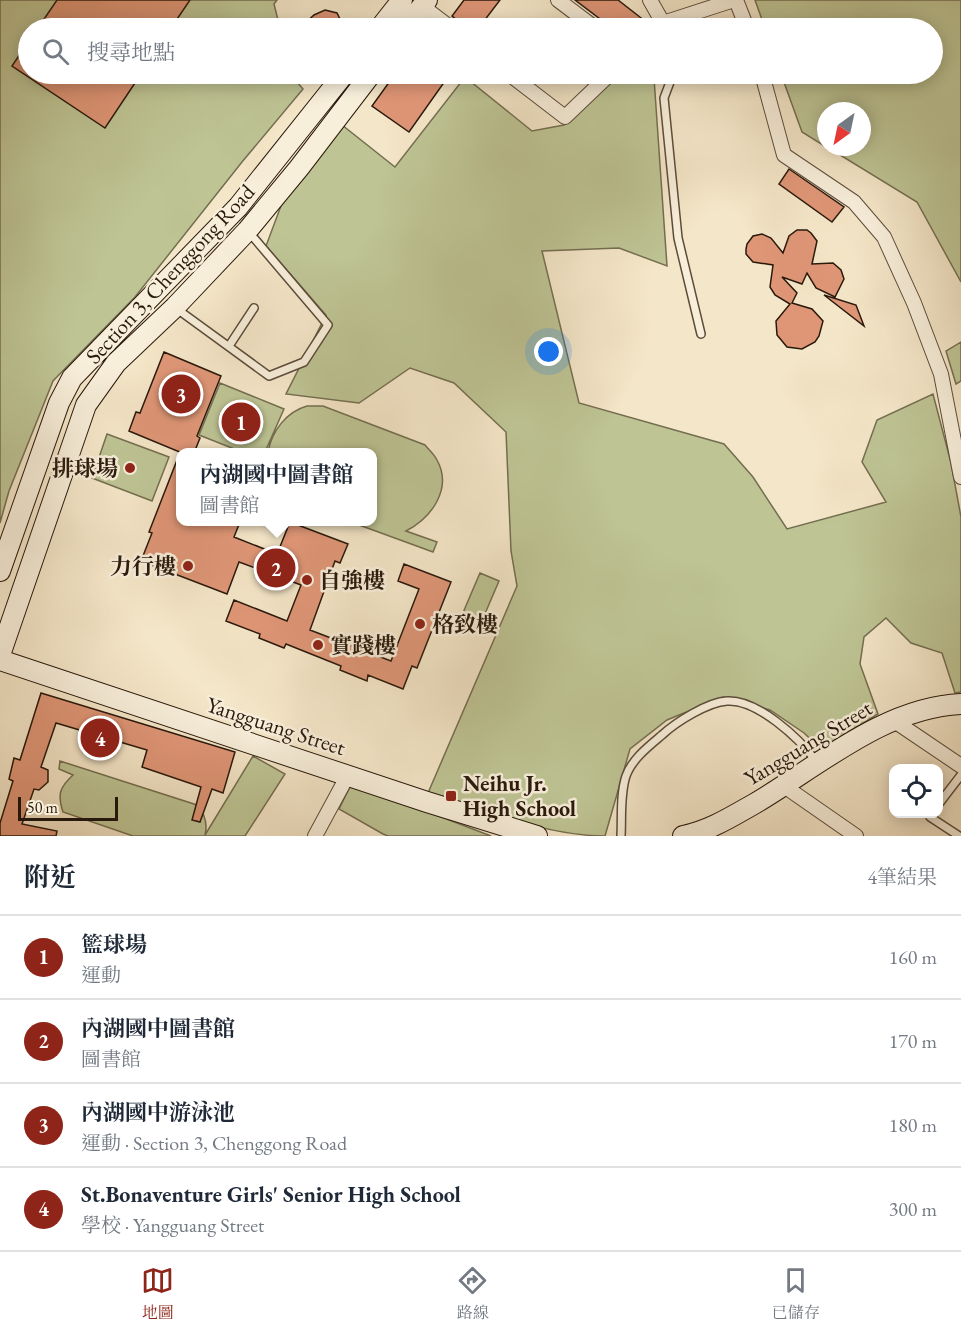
<!DOCTYPE html>
<html lang="zh-TW">
<meta charset="utf-8">
<style>
:root{--surface:#fff;--page:#f2f2f3;--text:#1f2937;--muted:#747a83;--line:#e0e1e3;--accent:#8f2418}
body{margin:0;font-family:"EB Garamond","Noto Serif TC",serif;background:var(--page);color:var(--text)}
.controls{position:absolute;right:18px;bottom:18px;display:grid;overflow:hidden;border-radius:12px;box-shadow:0 3px 15px #0003}
.controls button{width:54px;height:54px;display:grid;place-items:center;padding:0;border:0;border-bottom:2px solid var(--line);background:var(--surface);color:var(--text);font:30px sans-serif}
.compass{position:absolute;left:817px;top:102px;width:54px;height:54px;border-radius:50%;background:var(--surface);box-shadow:0 3px 15px #0003;rotate:213deg}
.scale{position:absolute;left:18px;bottom:15px;width:100px;box-sizing:border-box;padding-left:6px;border:3px solid #29190c;border-top:0;font-size:16px;line-height:21px;white-space:nowrap;color:#29190c;-webkit-text-stroke:4px #f8efdb;paint-order:stroke}
.you{position:absolute;left:549px;top:352px;width:21px;height:21px;margin:-15px;border:4px solid #fff;border-radius:50%;background:#1a73e8;box-shadow:0 0 0 9px #1a73e833}
.badge{display:grid;place-items:center;width:39px;height:39px;border-radius:50%;background:var(--accent);color:#fff;font-size:20px;font-weight:700}
.pin{position:absolute;translate:-50% -50%;border:3px solid #fff;box-shadow:0 2px 6px #0006}
.popup{position:absolute;left:176px;top:448px;width:201px;height:78px;box-sizing:border-box;display:grid;place-content:center;border-radius:12px;background:var(--surface);filter:drop-shadow(0 2px 4px #0005);font-size:20px;white-space:nowrap;color:var(--muted)}
.popup b{font-size:22px;color:var(--text)}
.popup::after{content:'';position:absolute;left:50%;top:100%;margin-left:-12px;border:12px solid transparent;border-top-color:var(--surface)}
.list{margin:0;padding:0;list-style:none}
h2{display:flex;justify-content:space-between;align-items:center;height:78px;margin:0;padding:0 24px;font-size:26px}
h2 small{font-size:20px;font-weight:400;color:var(--muted)}
.list li{display:grid;grid-template-columns:39px 1fr auto;gap:18px;align-items:center;box-sizing:border-box;height:84px;padding:0 24px;border-top:2px solid var(--line)}
.list b{display:block;font-size:22px;white-space:nowrap}
.list p{margin:0;font-size:20px;white-space:nowrap;color:var(--muted)}
.list em{font-size:20px;font-style:normal;color:var(--muted)}
.icon{flex:none;width:33px;height:33px;fill:none;stroke:currentColor;stroke-width:2;stroke-linecap:round;stroke-linejoin:round}
.map{position:relative;flex:none;width:961px;height:836px;overflow:hidden}
.search{position:absolute;background:var(--surface);box-shadow:0 3px 15px #0003;left:18px;right:18px;top:18px;height:66px;display:flex;align-items:center;gap:15px;box-sizing:border-box;padding:0 21px;border-radius:33px;color:var(--muted);font-size:22px}
.sheet{height:414px;background:var(--surface)}
nav{display:flex;justify-content:space-around;align-items:center;box-sizing:border-box;height:84px;border-top:2px solid var(--line);background:var(--surface);font-size:16px;color:var(--muted)}
nav a{display:grid;justify-items:center;gap:3px}
nav .on{color:var(--accent)}
.map>svg:first-child{display:block}
</style>
<div class="map">
<svg width="961" height="836" viewBox="0 0 961 836">
<rect width="100%" height="100%" fill="#f4e6c8"/>
<filter id="stains"><feTurbulence type="fractalNoise" baseFrequency=".00333" numOctaves="4"/><feColorMatrix values="0 0 0 0 .2 0 0 0 0 .09 0 0 0 0 .02 0 0 0 .5 -.17"/></filter>
<radialGradient id="worn" r=".72"><stop offset=".6" stop-color="#630" stop-opacity="0"/><stop offset="1" stop-color="#630" stop-opacity=".3"/></radialGradient>
<path fill="#bec494" stroke="#746e50" stroke-width="1.5" d="M0,0H277L274,4L280,28H28V74H290L303,89L242,162L135,297L53,381L9,491L0,523Z
M755,0H961V282L917,202L827,147H862V111H826V147L802,132L781,74H932V28H765Z
M616,74H652L654,78L667,266L619,248L542,251L579,403L724,444L753,477L787,529L886,502L862,462L877,420L933,394L951,463L961,517V692L955,693L942,653L911,643L886,618L864,637L860,664L878,714L821,749L804,733L770,710L723,697L667,720L630,749L605,836C547,836 484,810 428,793L517,586L511,551L506,432L454,383L410,368L359,403L286,394L326,315L266,246L288,187L342,125L395,167L465,77L532,131L564,125Z
M961,342V381L956,384L946,351Z
M220,383L284,409L265,452H242L199,435Z
M307,406H323L425,445C429,450 434,454 437,460C453,489 431,518 406,531L437,542L433,552L351,522H372V452H268C272,431 286,412 307,406Z
M107,434L169,457L152,501L92,478Z
M480,573L499,581L478,630L459,622Z
M253,756L285,774L245,836H133L63,812C57,794 60,787 73,775L59,769L60,761L197,805C205,814 208,823 205,835Z
M352,783L491,836H388L383,834L339,809Z"/>
<path fill="#df9677" stroke="#29190c" stroke-width="1.5" d="M57,0H190L171,28H38Z
M464,0H500L481,25L474,20L467,28L452,16Z
M575,0H618L645,21L639,28H612Z
M325,10L337,13L341,21L339,28H300L314,15Z
M28,42V74H141L105,128L12,66Z
M395,74H450L409,132L372,106Z
M789,169L844,207L832,222L779,184Z
M797,230H807L811,233L817,241L812,264L833,263L841,270L844,279L835,297L816,288L807,273L802,284L782,277L797,293L792,303L812,309L823,321L819,336L815,342L802,349L787,347L777,335L776,321L790,304L775,295L770,287L773,265L753,262L746,254V249L747,244L753,236L762,234L771,238L783,253L789,236Z
M824,295L856,305L864,326Z
M164,352L221,376L197,436L200,438L194,453H182L129,431L136,412L140,413Z
M179,455L180,522H240L234,537L277,554L290,522L348,544L340,563L335,561L310,630L391,661L419,589L398,581L404,564L451,582L417,668L412,666L403,689L368,675L367,681L340,670L341,666L286,644L284,648L259,638L260,634L226,621L234,600L287,621L301,585L239,562L227,594L141,561L152,533L149,532Z
M41,693L235,752L223,793L212,789L200,822L192,820L201,787L142,767L147,750L56,723L41,767L48,770V782L39,790L34,789L22,824L57,831L56,836H0V823L13,781L9,779L14,758L20,760Z"/>
<g fill="none" stroke-linecap="round" stroke-linejoin="round">
<defs>
<path id="lane" d="M673,74L664,98L678,238L701,334
M177,309L269,376L304,362L328,325L248,231
M229,346L254,308
M938,805L961,775
M932,814L930,817L959,836
M621,836C622,817 620,794 626,776C632,759 649,746 662,735C676,722 708,702 727,701C757,699 799,738 816,761"/>
<path id="street" d="M558,0L595,28
M650,0L663,23
M736,0L747,28
M422,6L451,28
M657,28L663,23L734,0
M509,74L565,117L610,74
M762,74L784,155L854,202L884,237L914,303L941,374L961,477
M893,720L961,766
M784,786L856,836
M315,836L348,775"/>
<path id="secondary" d="M380,28L402,0
M405,28L427,0
M0,571L59,403L72,378L238,207L344,74
M0,655L86,405L116,363L175,307L247,231L299,168L371,74
M0,660L427,802L537,836
M683,836C709,831 731,817 754,804C817,767 885,707 961,704"/>
</defs>
<use href="#lane" stroke="#5c4c3b" stroke-width="10"/>
<use href="#street" stroke="#5c4c3b" stroke-width="16"/>
<use href="#secondary" stroke="#29190c" stroke-width="22"/>
<use href="#lane" stroke="#f8efdb" stroke-width="7"/>
<use href="#street" stroke="#f8efdb" stroke-width="14"/>
<use href="#secondary" stroke="#f8efdb" stroke-width="20"/>
</g>
<g fill="#8f2418" stroke="#f8efdb" stroke-width="2">
<circle cx="130" cy="468" r="6"/>
<circle cx="188" cy="566" r="6"/>
<circle cx="307" cy="580" r="6"/>
<circle cx="420" cy="624" r="6"/>
<circle cx="318" cy="645" r="6"/>
<rect x="445" y="790" width="12" height="12" rx="3"/>
</g>
<g text-anchor="middle" dominant-baseline="central" stroke-width="5" stroke-linejoin="round" paint-order="stroke">
<g font-size="22" fill="#29190c" stroke="#f8efdb">
<text transform="translate(170 274) rotate(-47)">Section 3, Chenggong Road</text>
<text transform="translate(276 726) rotate(18)">Yangguang Street</text>
<text transform="translate(808 743) rotate(-31)">Yangguang Street</text>
</g>
<g font-size="22" font-weight="bold" fill="#29190c" stroke="#f8efdb" text-anchor="start">
<text x="118" y="468" text-anchor="end">排球場</text>
<text x="176" y="566" text-anchor="end">力行樓</text>
<text x="319" y="580">自強樓</text>
<text x="432" y="624">格致樓</text>
<text x="330" y="645">實踐樓</text>
<text x="463" y="783">Neihu Jr.<tspan x="463" dy="25">High School</tspan></text>
</g>
</g>
<rect width="100%" height="100%" filter="url(#stains)"/>
<rect width="100%" height="100%" fill="url(#worn)"/>
</svg>
<div class="controls">
<button><svg class="icon" aria-label="locate" viewBox="0 0 24 24"><circle cx="12" cy="12" r="6"/><path d="M12 2v4M12 18v4M2 12h4M18 12h4"/></svg></button>
</div>
<svg class="compass" viewBox="-18 -18 36 36"><path d="M0-13l5 13h-10z" fill="#e53935"/><path d="M0 13l5-13h-10z" fill="#747a83"/></svg>
<div class="scale">50 m</div>
<div class="you"></div>
<div class="pin badge" style="left:241px;top:422px">1</div>
<div class="pin badge" style="left:276px;top:568px">2</div>
<div class="popup"><b>內湖國中圖書館</b>圖書館</div>
<div class="pin badge" style="left:181px;top:394px">3</div>
<div class="pin badge" style="left:100px;top:738px">4</div>
<div class="search"><svg class="icon" aria-label="search" viewBox="0 0 24 24"><circle cx="10" cy="10" r="6"/><path d="M15 15l6 6"/></svg>搜尋地點</div>
</div>
<section class="sheet">
<h2>附近<small>4筆結果</small></h2>
<ul class="list">
<li><span class="badge">1</span><div><b>籃球場</b><p>運動</p></div><em>160 m</em></li>
<li><span class="badge">2</span><div><b>內湖國中圖書館</b><p>圖書館</p></div><em>170 m</em></li>
<li><span class="badge">3</span><div><b>內湖國中游泳池</b><p>運動 · Section 3, Chenggong Road</p></div><em>180 m</em></li>
<li><span class="badge">4</span><div><b>St.Bonaventure Girls' Senior High School</b><p>學校 · Yangguang Street</p></div><em>300 m</em></li>
</ul>
</section>
<nav>
<a class="on"><svg class="icon" aria-label="map" viewBox="0 0 24 24"><path d="M3 6l6-2 6 2 6-2v14l-6 2-6-2-6 2zM9 4v14M15 6v14"/></svg>地圖</a>
<a><svg class="icon" aria-label="directions" viewBox="0 0 24 24"><path d="M12 3l9 9-9 9-9-9zM9 14v-3h6M13 9l2 2-2 2"/></svg>路線</a>
<a><svg class="icon" aria-label="saved" viewBox="0 0 24 24"><path d="M7 4h10v16l-5-4-5 4z"/></svg>已儲存</a>
</nav>
